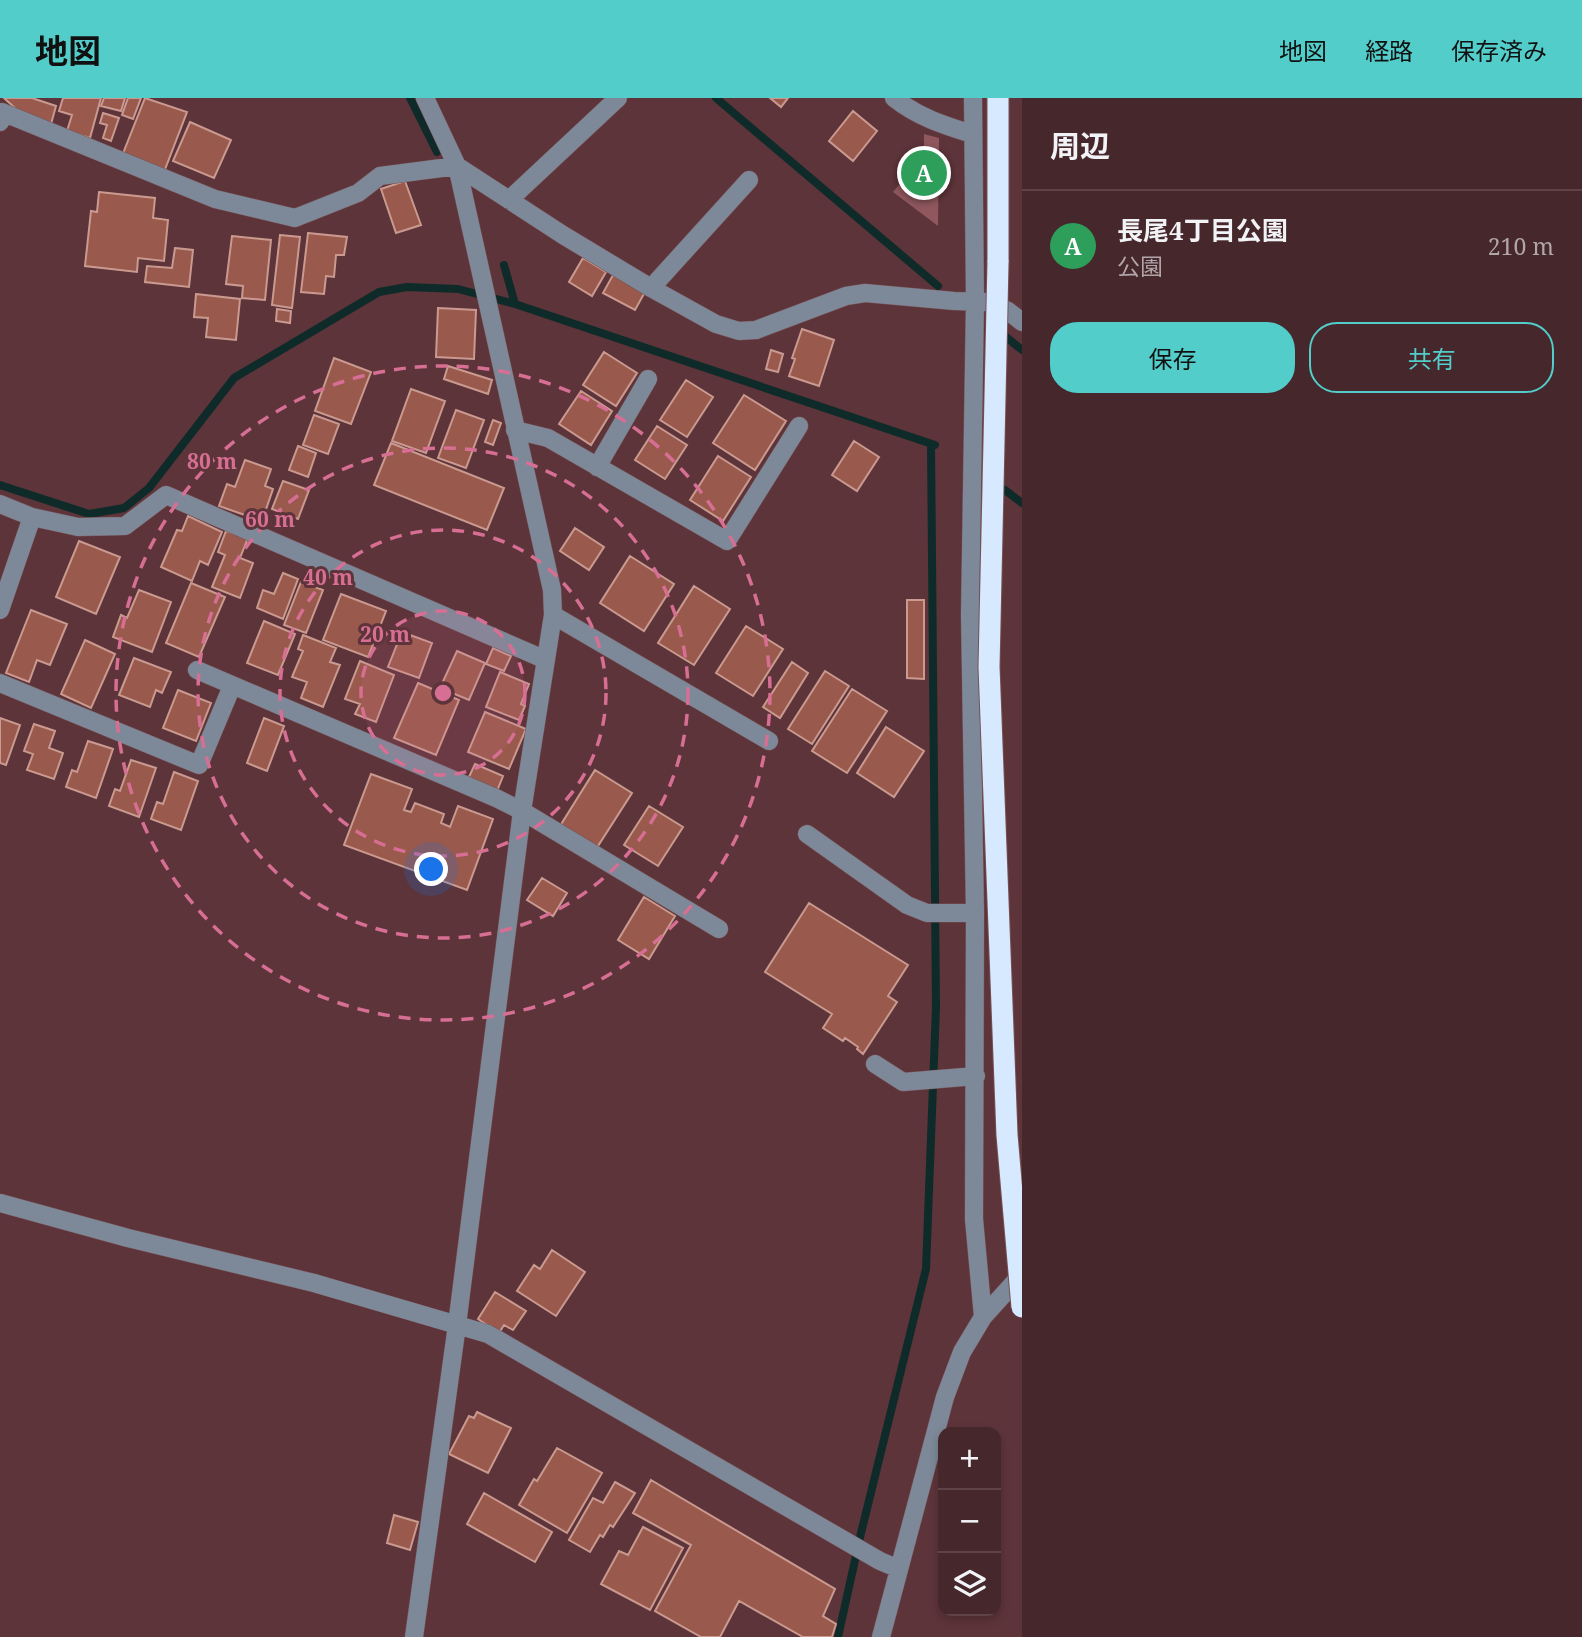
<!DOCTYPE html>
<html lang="ja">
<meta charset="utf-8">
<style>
:root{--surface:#46272b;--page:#4d2f33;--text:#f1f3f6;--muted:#b0a5a9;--line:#5e4447;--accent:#53cdca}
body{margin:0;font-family:"Noto Serif","Noto Sans JP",serif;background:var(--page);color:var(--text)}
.controls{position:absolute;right:21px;bottom:21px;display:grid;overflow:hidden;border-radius:14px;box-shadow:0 4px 10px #0003}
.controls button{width:63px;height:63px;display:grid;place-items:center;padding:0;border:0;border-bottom:2px solid var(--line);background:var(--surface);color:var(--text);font:35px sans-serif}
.you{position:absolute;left:432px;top:772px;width:24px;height:24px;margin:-18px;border:5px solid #fff;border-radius:50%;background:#1a73e8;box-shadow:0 0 0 10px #1a73e833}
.badge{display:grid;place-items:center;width:46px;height:46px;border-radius:50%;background:var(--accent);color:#fff;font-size:23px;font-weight:700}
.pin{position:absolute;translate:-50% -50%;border:4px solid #fff;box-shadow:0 2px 7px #0006}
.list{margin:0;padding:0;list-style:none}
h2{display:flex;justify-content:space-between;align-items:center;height:91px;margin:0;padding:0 28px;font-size:30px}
h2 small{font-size:23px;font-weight:400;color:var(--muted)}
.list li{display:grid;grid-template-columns:46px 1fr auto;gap:21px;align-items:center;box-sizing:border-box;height:112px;padding:0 28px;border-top:2px solid var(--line)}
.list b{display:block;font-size:26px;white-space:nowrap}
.list p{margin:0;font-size:23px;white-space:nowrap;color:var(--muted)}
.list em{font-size:23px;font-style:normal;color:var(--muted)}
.actions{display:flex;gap:14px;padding:21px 28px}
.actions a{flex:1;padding:16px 0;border:2px solid var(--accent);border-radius:28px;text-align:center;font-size:24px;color:var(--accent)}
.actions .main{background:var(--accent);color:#111}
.icon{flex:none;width:38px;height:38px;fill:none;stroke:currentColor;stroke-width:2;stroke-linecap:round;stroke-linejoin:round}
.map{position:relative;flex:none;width:1022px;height:1539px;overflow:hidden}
header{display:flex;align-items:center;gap:42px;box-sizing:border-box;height:98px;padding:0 35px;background:var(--accent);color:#111}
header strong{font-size:33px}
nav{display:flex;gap:38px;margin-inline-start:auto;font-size:24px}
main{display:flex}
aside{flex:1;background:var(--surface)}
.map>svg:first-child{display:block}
</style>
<header>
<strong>地図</strong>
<nav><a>地図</a><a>経路</a><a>保存済み</a></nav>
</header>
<main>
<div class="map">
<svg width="1022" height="1539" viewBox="0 0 1022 1539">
<rect width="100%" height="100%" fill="#5d3439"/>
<path fill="#90585e" d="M924,36L939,40L938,128L893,94L924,57Z"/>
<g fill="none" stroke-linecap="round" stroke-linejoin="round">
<path stroke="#0e2b2a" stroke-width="8" d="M410,0L437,54
M716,0L938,188
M504,167L515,206
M1000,234L1022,252
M0,387L89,416L124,410L149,390L234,280L379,194L407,189L458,191L515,206L935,347
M1005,392L1022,405
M838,1539L861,1435L926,1171L936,909L931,346"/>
</g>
<path fill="#99594c" stroke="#ca9a90" stroke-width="2" d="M4,0H32L56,8L51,26L26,20Z
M63,0H101L90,40L67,33L72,17L59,13Z
M104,0H125L121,13L101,8Z
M128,0H141L133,21L122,17Z
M145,0L187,14L164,74L122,58Z
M770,0H788L781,9Z
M853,13L877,33L853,63L829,43Z
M103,15L119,20L111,43L103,40L107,27L100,25Z
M190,24L231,42L214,80L173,63Z
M405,83L421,127L396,135L381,91Z
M99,94L155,100L153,120L168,122L164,163L138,160L137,174L85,168L91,113L97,114Z
M308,135L347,139L344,157H336L334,179L326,178L324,196L301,194Z
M280,137L300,139L292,210L272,207Z
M232,138L271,142L265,202L242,200L243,188L226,186Z
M175,150L193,152L189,189L145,184L147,168L172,170Z
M583,160L606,174L592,198L569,184Z
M613,177L645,194L635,212L603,195Z
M196,196L240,201L236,242L206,239L208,220L194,219Z
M438,210L476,212L474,261L436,259Z
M277,211L291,213L290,225L276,223Z
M802,231L834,242L819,288L789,278L795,261L792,260Z
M771,252L783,256L778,274L766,271Z
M604,254L637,275L616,308L583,287Z
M334,260L371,274L351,326L315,313Z
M448,268L492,282L488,296L444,281Z
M686,282L713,299L687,339L660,322Z
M411,291L445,303L426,355L392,343Z
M581,293L612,313L591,347L559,326Z
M744,297L786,323L755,372L713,345Z
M456,312L484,322L466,370L438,360Z
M314,317L339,326L328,356L303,347Z
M493,322L501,325L493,347L485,344Z
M657,328L687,347L665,381L635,362Z
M854,343L879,359L857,393L832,377Z
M391,345L504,390L487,432L374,387Z
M298,348L316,355L308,379L289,372Z
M718,358L751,379L723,423L690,402Z
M245,362L271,371L265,388L273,391L262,423L219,408L227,386L235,389Z
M283,383L309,392L298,421L272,411Z
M188,418L222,434L208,467L200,463L192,483L161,469L177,432L182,433Z
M575,430L604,449L589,472L560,453Z
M226,433L248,440L240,460L253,465L240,500L212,489L225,457L218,454Z
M79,443L120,459L96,516L56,499Z
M630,458L674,486L644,533L600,505Z
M283,475L298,481L283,521L257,510L263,492L274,496Z
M301,484L323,492L306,535L284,527Z
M191,485L225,499L199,559L166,545Z
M694,488L730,511L694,567L658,545Z
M139,492L171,504L152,554L113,539L121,517L127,520Z
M341,496L386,513L368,559L323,542Z
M907,502H924V581L907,580Z
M31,512L67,526L50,567L37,562L29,584L6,575Z
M264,523L295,536L278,577L247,565Z
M746,528L783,551L753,598L716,575Z
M402,534L432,545L419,580L388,569Z
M303,537L336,550L330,564L340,567L323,609L301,600L307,584L292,579L303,553L298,551Z
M85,542L115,556L91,610L61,596Z
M493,550L511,558L504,573L486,566Z
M457,553L485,565L469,602L440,590Z
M134,560L171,574L162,595L156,592L150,609L119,597Z
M360,563L394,577L376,624L355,616L360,606L345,601Z
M792,564L808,575L780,620L763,609Z
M825,573L849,588L812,646L788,631Z
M500,574L529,586L521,606L525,608L519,622L486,609Z
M418,585L459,602L436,657L394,640Z
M852,591L887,613L847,675L812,653Z
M178,592L211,605L196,643L163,630Z
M485,614L526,631L509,671L468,654Z
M0,620L20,627L6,667L0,665Z
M264,620L284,628L267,673L247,665Z
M34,626L55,633L49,650L63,655L54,681L27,672L33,656L24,653Z
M886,629L924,653L894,699L857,675Z
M88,643L113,651L96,700L66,689L72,672L77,674Z
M131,662L156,670L139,719L109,708L115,691L120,693Z
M475,666L503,678L497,693L468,681Z
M595,672L632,695L596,751L560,728Z
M174,674L198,683L181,732L151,721L157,704L163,706Z
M371,676L412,691L404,712L411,714L415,705L444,716L441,725L450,729L458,708L493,721L467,792L344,747Z
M649,708L683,729L658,768L624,747Z
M542,780L567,795L553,818L527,802Z
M644,799L675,818L649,861L618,842Z
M809,805L908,867L888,898L897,904L863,956L857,951L858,949L845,940L843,943L823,930L832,916L765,874Z
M552,1152L585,1174L556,1218L517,1193L534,1167L540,1171Z
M495,1194L526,1213L513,1232L504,1227L499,1235L478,1221Z
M477,1314L511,1330L488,1375L449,1356L469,1318L474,1320Z
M557,1350L602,1375L567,1435L519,1407L534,1381L537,1383Z
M651,1382L835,1491L823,1518L836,1526L832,1539H803L739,1503L720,1539H701L655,1513L691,1447L633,1415Z
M615,1384L635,1395L613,1429L610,1427L603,1439L600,1437L590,1454L569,1442L593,1400L603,1405Z
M484,1395L552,1434L535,1464L467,1426Z
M394,1417L418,1424L410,1452L387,1445Z
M643,1429L683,1450L650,1512L601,1486L619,1453L628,1457Z"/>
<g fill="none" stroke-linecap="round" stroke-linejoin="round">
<defs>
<path id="minor" d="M894,0C918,19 943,27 972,36
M973,0L975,203L970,517L975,815L974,1121L983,1219
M0,24L2,14L215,101L295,120L358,95L380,78L457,68L563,137L651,190L716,226L739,233L756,232L846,198L865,195L954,203L989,204L1008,213L1022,224
M509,102L618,0
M651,190L749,82
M515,332L548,340L727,443L799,328
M597,369L648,281
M0,406L32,419
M0,512L32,419L78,429L125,428L166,397L546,562
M553,517L769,643
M197,572L496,700L522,713L719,831
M0,585L199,667L232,588
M807,736L907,807L927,815H975
M875,966L903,984L976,978
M0,1105L128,1140L314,1185L488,1236L880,1463L899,1471
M414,1539L457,1227L522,713L553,517L552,492L457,68L425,0
M881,1539L945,1299L962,1254L983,1219L1022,1176"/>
<path id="highway" d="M998,164V0"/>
</defs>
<use href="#minor" stroke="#775156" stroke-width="19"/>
<use href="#highway" stroke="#775156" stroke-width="23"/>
<use href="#minor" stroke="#7d8998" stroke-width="18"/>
<use href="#highway" stroke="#d7e9ff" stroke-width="21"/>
<defs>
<path id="highway-bridge" d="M998,164L989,569L1007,1037L1022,1209"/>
</defs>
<use href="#highway-bridge" stroke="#775156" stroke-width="23" stroke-linecap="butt"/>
<use href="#highway-bridge" stroke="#d7e9ff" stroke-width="21"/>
</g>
<circle cx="443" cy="595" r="82" fill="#d76e93" fill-opacity=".12"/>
<g fill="none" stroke="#d76e93" stroke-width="3.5" stroke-dasharray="12 9">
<circle cx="443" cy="595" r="82"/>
<circle cx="443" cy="595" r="163"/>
<circle cx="443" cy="595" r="245"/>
<circle cx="443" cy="595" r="327"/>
</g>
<circle cx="443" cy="595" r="10" fill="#d76e93" stroke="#5d3439" stroke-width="3.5"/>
<g font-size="21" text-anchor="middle" font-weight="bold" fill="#d76e93" stroke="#5d3439" stroke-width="6" stroke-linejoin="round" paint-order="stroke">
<text x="212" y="371">80 m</text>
<text x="270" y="429">60 m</text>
<text x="328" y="487">40 m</text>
<text x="385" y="544">20 m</text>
</g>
</svg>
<div class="controls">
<button>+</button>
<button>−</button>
<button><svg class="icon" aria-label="layers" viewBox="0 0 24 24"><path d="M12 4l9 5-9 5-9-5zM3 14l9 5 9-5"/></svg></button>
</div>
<div class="you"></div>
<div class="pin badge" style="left:924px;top:75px;background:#2e9e5b">A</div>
</div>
<aside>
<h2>周辺<small></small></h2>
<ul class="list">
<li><span class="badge" style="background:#2e9e5b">A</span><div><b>長尾4丁目公園</b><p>公園</p></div><em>210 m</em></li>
</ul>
<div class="actions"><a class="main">保存</a><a>共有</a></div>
</aside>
</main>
